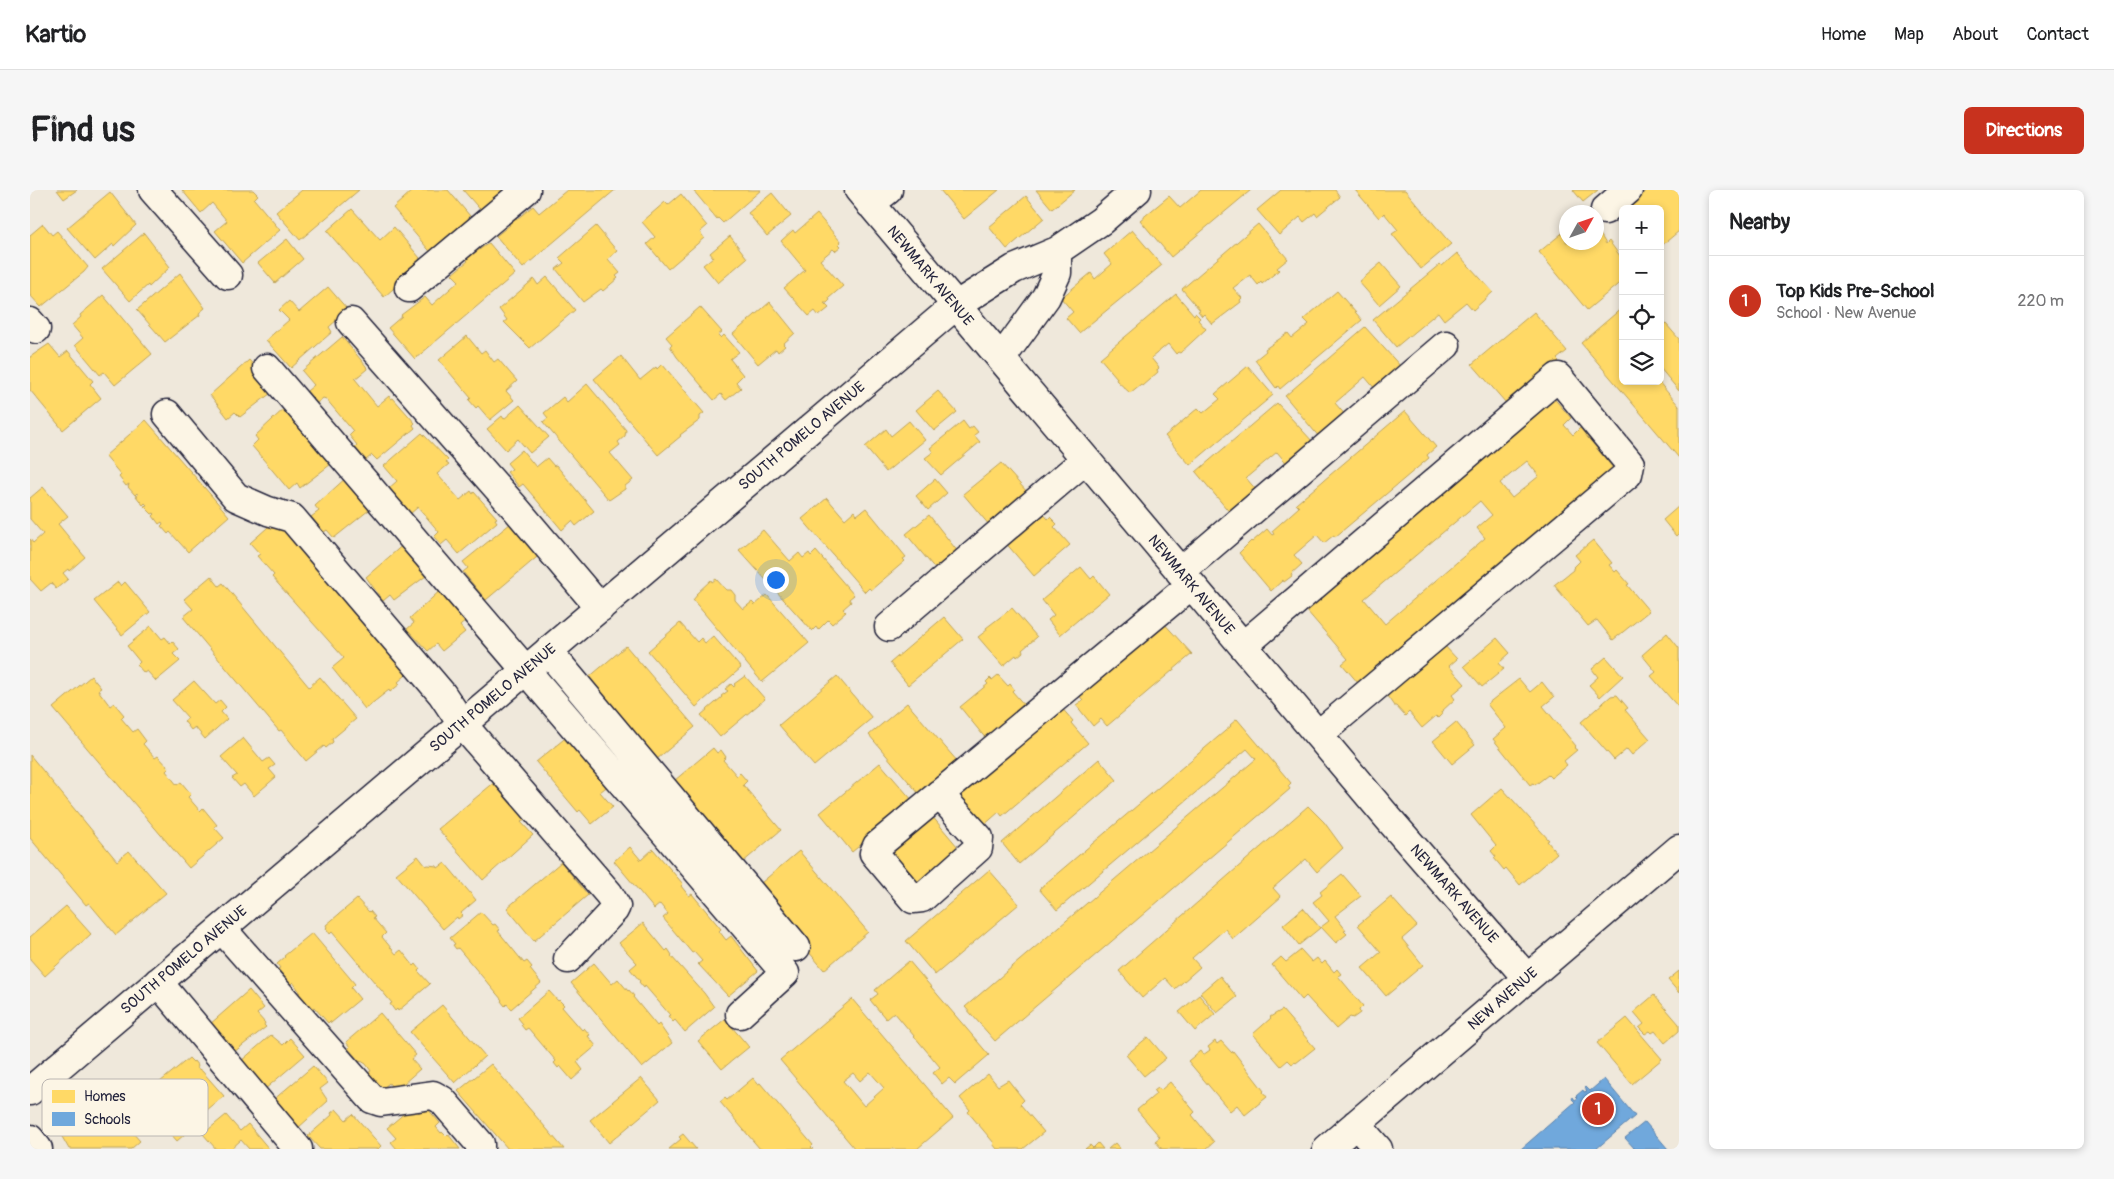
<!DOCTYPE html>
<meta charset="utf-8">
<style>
:root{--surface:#fff;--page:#f6f6f6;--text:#202124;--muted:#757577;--line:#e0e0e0;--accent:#c8321e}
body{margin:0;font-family:Pangolin,sans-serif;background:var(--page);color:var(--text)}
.controls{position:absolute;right:15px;top:15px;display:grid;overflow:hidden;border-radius:8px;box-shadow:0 2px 8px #0003}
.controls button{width:45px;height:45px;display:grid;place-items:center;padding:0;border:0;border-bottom:1px solid var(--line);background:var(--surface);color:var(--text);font:25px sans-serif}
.compass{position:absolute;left:1529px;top:15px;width:45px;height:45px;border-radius:50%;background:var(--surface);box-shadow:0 2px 8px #0003;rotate:50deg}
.you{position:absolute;left:745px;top:389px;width:18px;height:18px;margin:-12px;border:4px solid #fff;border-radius:50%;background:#1a73e8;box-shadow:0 0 0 8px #1a73e833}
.badge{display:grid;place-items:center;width:32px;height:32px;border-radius:50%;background:var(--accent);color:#fff;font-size:16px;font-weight:700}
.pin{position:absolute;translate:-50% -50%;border:2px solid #fff;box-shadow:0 1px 5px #0006}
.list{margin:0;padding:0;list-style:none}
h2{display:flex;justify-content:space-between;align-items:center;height:65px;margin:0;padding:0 20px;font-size:21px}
h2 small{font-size:16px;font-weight:400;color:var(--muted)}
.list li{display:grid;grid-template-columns:32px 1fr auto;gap:15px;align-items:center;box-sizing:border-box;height:90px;padding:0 20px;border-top:1px solid var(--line)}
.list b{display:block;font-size:19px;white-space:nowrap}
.list p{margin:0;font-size:16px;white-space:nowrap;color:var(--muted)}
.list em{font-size:16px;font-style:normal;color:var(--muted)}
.icon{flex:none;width:28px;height:28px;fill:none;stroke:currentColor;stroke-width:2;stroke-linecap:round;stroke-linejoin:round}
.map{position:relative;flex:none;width:1649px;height:959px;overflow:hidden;border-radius:8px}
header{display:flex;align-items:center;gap:30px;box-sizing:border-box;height:70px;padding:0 25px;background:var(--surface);border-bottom:1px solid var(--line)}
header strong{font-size:24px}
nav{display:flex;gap:28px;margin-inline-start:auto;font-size:18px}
.intro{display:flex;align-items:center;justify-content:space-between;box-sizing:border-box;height:120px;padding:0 30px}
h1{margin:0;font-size:35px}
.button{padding:12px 22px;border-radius:8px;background:var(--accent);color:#fff;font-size:18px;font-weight:700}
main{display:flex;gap:30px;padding:0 30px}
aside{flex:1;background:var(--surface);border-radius:8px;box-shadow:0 2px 8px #0003}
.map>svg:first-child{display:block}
</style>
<header>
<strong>Kartio</strong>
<nav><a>Home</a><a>Map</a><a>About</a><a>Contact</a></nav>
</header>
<div class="intro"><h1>Find us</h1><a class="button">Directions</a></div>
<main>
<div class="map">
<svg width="1649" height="959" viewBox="0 0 1649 959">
<rect width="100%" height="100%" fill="#efe8db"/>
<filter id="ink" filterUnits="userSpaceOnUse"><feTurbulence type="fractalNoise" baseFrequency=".02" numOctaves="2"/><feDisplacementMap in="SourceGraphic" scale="10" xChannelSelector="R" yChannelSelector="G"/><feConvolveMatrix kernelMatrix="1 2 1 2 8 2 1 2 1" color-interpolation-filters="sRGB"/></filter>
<g filter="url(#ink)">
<path fill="#ffd966" stroke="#bda259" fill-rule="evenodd" d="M27,0H47L34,9Z
M152,0H223L228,5L224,9L250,40L212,73L185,41L197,31L182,13L171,23Z
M272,0H329L270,50L246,22Z
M383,0H418L440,26L438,27L441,31L404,66L363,18Z
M433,0H478L454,24Z
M537,0H585L493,78L466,46L480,35L478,33L485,27L487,29L503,16L509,23Z
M663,0H731L693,33L688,28L687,29Z
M910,0H969L934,29Z
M1006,0H1045L1022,19Z
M1171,0H1221L1141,67L1110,30L1139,6L1150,18Z
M1251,0H1305L1310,7L1287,26L1285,23L1274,32L1270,27L1249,45L1227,20Z
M1325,0H1375L1421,54L1391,79L1362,44L1368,40L1354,23L1349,28Z
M1543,0H1568L1553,12Z
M1617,0H1649V41L1630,57V19H1595Z
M80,2L106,35L84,56L83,54L65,70L37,38Z
M742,3L761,26L737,46L718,23Z
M651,4L677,36L670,42L674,48L638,79L617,54L625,47L612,32L635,12L638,15Z
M996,6L1014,28L977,59L959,37Z
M322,19L350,50L364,37L390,68L389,69L392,73L354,107L297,41Z
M787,24L811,52L809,54L811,56L805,61L803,59L790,70L813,96L799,108L800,110L797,113H794L799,118L789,126L785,121L779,126L754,98L775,80L751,51L763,40L765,43Z
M13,34L22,45L27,41L58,77L54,82L11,117L0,105V45Z
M1228,34L1258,69L1247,78L1249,80L1232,94L1231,92L1228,95L1220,85L1203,98L1212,108L1210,110L1211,112L1182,134L1174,124L1172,126L1168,121L1170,120L1152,99Z
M566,36L587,61L578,69L590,83L586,86L588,88L573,101L571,99L553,112L526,79L534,73L529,68Z
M1567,39L1576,54L1579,51L1593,70V90L1557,120L1509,62L1536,40V52H1566Z
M1102,40L1132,75L1049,143L1036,128L1043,122L1031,108L1061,83L1065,89L1082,74L1074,64Z
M114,43L140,77L119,97L118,95L100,111L72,79Z
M700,46L717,68L688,93L673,75L683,67L680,63Z
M257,49L273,69L245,93L228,73Z
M459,53L485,84L385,169L358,138L372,126L371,125L395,107L402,115L429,91L422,84L438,71L436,69Z
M1427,63L1463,102L1443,120L1436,112L1414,130L1408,122L1366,157L1343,130L1410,74L1412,76Z
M1351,73L1371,96L1349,115L1329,92Z
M150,83L175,118L169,123L170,125L135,152L107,120Z
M517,87L545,120L500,158L474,132L477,130L469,119L504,89L508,95Z
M298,97L318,120L299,137L302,142L261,178L236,150L259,130L249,120L259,111L269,122Z
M1307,101L1332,130L1250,199L1248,196L1246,198L1225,170L1236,161L1235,159L1258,143L1262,148L1279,134L1274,129Z
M1146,104L1164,125L1165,123L1170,128L1168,130L1176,139L1150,163L1148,162L1146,164L1138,154L1121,168L1129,178L1127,180L1128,182L1112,196L1111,194L1100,203L1086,190L1087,188L1070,168Z
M73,105L122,164L85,195L74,182L70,185L45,155L53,148L42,135L51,127L50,125Z
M740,112L765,143L753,154L755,156L748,162L746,159L728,174L703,144Z
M670,117L692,142L688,145L691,148L694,145L709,162L700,169L713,185L706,192L711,198L696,210L691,204L684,210L647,167L640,156L642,154L636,147Z
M1593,117V191H1628L1649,216V268L1551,153Z
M1504,122L1537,161L1527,169L1529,171L1486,207L1485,206L1476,213L1442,174Z
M1630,127L1649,149V201L1630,178Z
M1335,137L1372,178L1346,200L1335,187L1305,213L1316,226L1290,248L1255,206Z
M437,146L451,163L455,160L464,172L468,169L487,191L476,201L484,210L460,230L448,216L446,218L439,210L441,208L409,170Z
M312,147L336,176L337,179L325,189L347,216L359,206L361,209L363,208L385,233L383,235L385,238L347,270L342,265L336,270L325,257L327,255L319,245L323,241L296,209L293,208L287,213L277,201L284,195L272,181Z
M19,154L30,167L38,161L63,191L60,194L71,208L33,240L0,200V167Z
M591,166L610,190L626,177L627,179L632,174L674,223L670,226V230L650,245L651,246L628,265L564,189Z
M219,170L245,200L210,227L205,222L198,228L180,205Z
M1218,176L1243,205L1160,275L1135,246L1168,218L1173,223L1190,209L1185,204Z
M557,194L596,240L595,246L588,252L590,255L580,263L603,290L595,296V299L579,310L513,232L518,228L514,223L533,207L537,212Z
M908,201L927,222L904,241L886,220Z
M1520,204L1541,228L1534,235L1543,245L1550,238L1588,284L1334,500L1312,474L1318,469L1271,414ZM1497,271L1509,286L1482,308L1470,293ZM1450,311L1462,325L1447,338L1455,348L1355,434L1334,409Z
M1247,213L1284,253L1258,275L1247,262L1216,288L1228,302L1201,324L1166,282Z
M258,215L305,271L270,298L267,293L259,300L222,256L228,250L225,246Z
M490,215L519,247L500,263L488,249L476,260L457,239L472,226L474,229Z
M1375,221L1406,257L1397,265L1399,268L1305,347L1304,345L1294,353L1287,345L1264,365L1272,374L1261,384L1262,386L1254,392L1253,390L1241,401L1209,363L1221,351L1222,352L1237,339L1242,345L1244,344L1242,341L1269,317L1266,314Z
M116,230L199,326L158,362L140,342L138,344L131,336L133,334L132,332L129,334L123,326L125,324L124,323L122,324L114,316L117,315L115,313L113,315L106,306L108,305L107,303L105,305L98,297L99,294L96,296L89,287L91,285L75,266Z
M879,231L895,250L856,282L835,257L856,239L861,246Z
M933,231L939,239L943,236L948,242L944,245L950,252L911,285L895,268L903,262L900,258Z
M392,243L418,270L416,272L419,274L407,284L430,310L441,301L443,304L444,302L467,328L465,329L467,332L429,364L417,350L411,355L404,347L409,342L388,317L380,324L358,299L367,291L354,276Z
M492,260L506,277L517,268L524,276L526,275L564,321L546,336L542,331L532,340L493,294L489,297L477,282L482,279L477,273Z
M971,273L998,303L960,336L933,304Z
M318,286L344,316L304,348L297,340L294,342L281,327L289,321L285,316Z
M905,289L917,303L898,320L886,306Z
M13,297L38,326L28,334L55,367L39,381L38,379L33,383L38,389L26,399L21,393L11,401L0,389V349L3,353L13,344L0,329V308Z
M797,308L815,329L824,321L827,325L836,318L876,367L873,369L875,371L841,400L839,398L835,402L772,329Z
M1649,316V343L1646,346L1633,330Z
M1010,320L1018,329L1020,327L1027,334L1024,337L1040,355L1004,386L974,351Z
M899,325L928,362L907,381L876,344Z
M486,329L513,362L456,410L433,382L438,378L433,372Z
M246,330L384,478L368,492L370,494L360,502L359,500L335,519L302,478L314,468L242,387L244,385L227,366L230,364L220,353Z
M733,340L760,371L769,363L773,368L779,363L781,366L786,361L824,405L819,409L821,412L813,419L816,422L802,434L798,430L788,440L786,437L782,441L709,360Z
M1563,350L1582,373L1579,375L1585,382L1587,380L1599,394L1597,395L1619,421L1583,450L1567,430L1558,436L1524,395L1543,380V378L1550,371L1545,365Z
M375,353L400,383L364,410L360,405L353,411L336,387Z
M1051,377L1061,389L1064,386L1079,404L1030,445L1018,430L1024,425L1012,410Z
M181,386L189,396L193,393L279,497L290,487L326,529L302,549L303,552L296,558L294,556L276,571L251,540L249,541L153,427L163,419L154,409Z
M686,389L696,400H701L705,405V410L713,419L722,412L725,415L737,405L779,453L732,492L663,410L667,405L666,404L681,390L682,392Z
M88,392L91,396L95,392L120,422L92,445L64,411Z
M413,398L438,429L430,436L435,442L412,461L406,454L398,461L377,439L384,433L380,428Z
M982,418L1007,447L992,460L993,462L987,467L986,465L973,476L948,447L957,440L956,438Z
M914,427L933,449L878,495L860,473Z
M1131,430L1162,464L1077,536L1071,529L1063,536L1046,515L1053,510L1046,502Z
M650,433L667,452L671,448L675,453L683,446L711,478L666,517L618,461Z
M121,436L132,449L135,447L140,453L142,451L149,459L143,464L150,471L126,491L117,481L114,483L107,475L110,472L97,456Z
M1637,443L1649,458V518L1621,486L1626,482L1612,465Z
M1467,448L1480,463L1469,473L1474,479L1452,497L1434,476Z
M1413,454L1427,469L1419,476L1435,494L1422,505L1425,509L1411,522L1412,524L1408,528L1406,526L1392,538L1379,522L1375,526L1366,516H1364L1355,503Z
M596,456L665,537L620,575L551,494Z
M1576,467L1593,486L1570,507L1559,495L1568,487L1562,479Z
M968,485L978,496L980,494L984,499L982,501L996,517L957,550L930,517L958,494L956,492L960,488L962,490Z
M61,486L71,498L68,500L80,516L84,513L94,525L91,528L103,542L107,539L116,551L113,554L125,568L128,566L139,578L136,581L147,595L151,592L161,604L158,607L170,621L173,618L187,635L184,637L194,648L159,678L23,518Z
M715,486L735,509L690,547L671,525L692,507L691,506L698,501L695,499L701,494L704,497L705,495L704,494Z
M807,486L842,528L784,576L749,535Z
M1489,489L1500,502L1512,492L1524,507L1513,516L1546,556L1544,558L1547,560L1534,571L1537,575L1521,588L1518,585L1505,595L1503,593L1500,595L1463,549L1476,538L1457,514Z
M164,491L185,514L190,510L196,517L191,522L197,529L175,549L165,537L161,540L154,531L158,528L142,510Z
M1587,505L1598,518L1595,520L1620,549L1602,565L1597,559L1584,570L1551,532L1581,506Z
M877,513L928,572L890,605L839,545Z
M1030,516L1043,531L1041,533L1058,553L972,626L969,622L953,636L927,606Z
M1207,529L1261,593L1258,596L1260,599L965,851L935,817L1226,569L1217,559L1027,720L1009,699L1201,536L1200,535Z
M1426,532L1445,555L1422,574L1403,551Z
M539,545L580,594L570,602L583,617L562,634L550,620L548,622L506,572Z
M213,548L233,572L239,568L245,575L239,579L246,587L224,606L214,594L210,597L202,588L207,585L191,567Z
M683,558L687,563L691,560L696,567L693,570L707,586L710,583L717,591L713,595L751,640L706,678L638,596Z
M0,565L87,671L99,661L136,703L86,745L59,713L56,715L0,648Z
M1069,569L1087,590L989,674L972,653Z
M850,573L883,611L822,662L790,623Z
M466,591L497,627L491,632L503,645L453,690L408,639Z
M1472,598L1519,650L1517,651L1527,663L1490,695L1476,678L1474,680L1464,668L1466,667L1461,661L1466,656L1441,625Z
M1278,616L1294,632L1313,658L1287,682L1276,669L1243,698L1251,707L1203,749L1195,739L1162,768L1170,777L1145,799L1135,788L1112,808L1089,781Z
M901,625L933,663L892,698L860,659Z
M600,657L611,670L623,659L653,694L651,696L659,706L662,704L691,739L689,741L696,750L701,746L728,781L698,806L668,774L672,771L664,762L662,763L633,728L638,724L630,714L624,719L584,671Z
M769,661L838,742L794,780L725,698Z
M388,666L396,676L398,675L407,676L408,678L415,673L446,710L431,723L433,725L428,729L427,727L413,739L366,684Z
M531,672L558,705L504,751L477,718Z
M959,680L989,714L905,785L876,751Z
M1312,684L1331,706L1305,726L1316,740L1314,741L1317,744L1306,753L1291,737L1299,731L1283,712L1292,705L1290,702Z
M1361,707L1387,736L1372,749L1393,775L1356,806L1332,778L1351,762L1328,735Z
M327,709L339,722L340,721L345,727L343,728L356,743L352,747L366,764L371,760L384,776L386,774L390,779L388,781L400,794L368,821L367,819L365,821L360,814L362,813L302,742L300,744L296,738L297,737L296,735Z
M36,716L61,744L15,786L0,769V747Z
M1273,718L1290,738L1269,755L1253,735Z
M451,722L463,735L465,734L470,740L468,741L494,773L497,771L502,777L500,779L511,793L481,819L477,814L475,816L471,811L472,810L428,758L426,759L423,755L425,754L420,748Z
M613,733L636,761L638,759L642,765L641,766L674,803L684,817L655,842L645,830L643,832L638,826L640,825L615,796L614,798L609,792L610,791L600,779L607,773L589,753Z
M282,743L325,794L321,798L330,809L301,833L300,831L298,833L284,817L281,819L268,804L270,802L263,792L261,794L248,779L250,778L247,774L255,767L254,766Z
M1271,760L1282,772L1287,768L1292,774L1295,771L1304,782L1307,779L1311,784L1308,786L1333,816L1329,820L1330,823L1323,828L1320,827L1306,839L1276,806L1272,810L1242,775L1251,767L1256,772Z
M879,771L959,865L925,894L919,888L912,894L903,883L910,877L864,822L856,829L840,810L848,804L845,800Z
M564,773L582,794L588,789L598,801L599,800L604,806L603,807L627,836L629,834L642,853L612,878L541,793Z
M1649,781V803L1638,790Z
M1190,786L1207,807L1187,823L1170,803Z
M219,800L234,818L227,824L235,833L234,835L236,837L204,862L179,835Z
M519,801L528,811L529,810L534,815L532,817L552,840L554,838L560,845L558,846L566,856L547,872L553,880L542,890L530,876L528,878L524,873L526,871L498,838L495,840L491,835L493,834L488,828Z
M1169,805L1185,824L1165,841L1149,822Z
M1624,805L1649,834V841L1635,853L1625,841L1622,843L1620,841L1615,844L1609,838L1614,834L1604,822Z
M822,809L923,928L887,959H825L750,870ZM840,882L854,898L834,916L813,891L823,883L830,891Z
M412,815L455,866L425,893L380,842Z
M1252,820L1285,858L1266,873L1265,872L1262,874L1258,870L1251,876L1223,844L1241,828L1240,827Z
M350,823L386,865L381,869L390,879L365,901L359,893L352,899L338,883L341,881L336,874L331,871L330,872L318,858L320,857L316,852Z
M1597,828L1632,869L1602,894L1567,853Z
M695,829L719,857L692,879L668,851Z
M241,845L253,855L260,848L275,865L234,900L211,874L213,872L211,871Z
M1118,847L1136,868L1114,886L1096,865Z
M1185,851L1187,854L1191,851L1202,863L1203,861L1234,901L1233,902L1237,907L1215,925L1207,915L1200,921L1158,871L1170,861L1173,865L1180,860L1178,857Z
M159,868L163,872L164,871L168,876L167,878L172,881L194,906L166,929L169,932L147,951L126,927L144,911L141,908L143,907L130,892Z
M461,874L534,959H478L428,901Z
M283,876L298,893L290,899L298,911L268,938L242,911Z
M958,884L968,896L978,890L994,910L990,914L1014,942L993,959H967L963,954L964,953L938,922L940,920L930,908Z
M611,888L630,910L579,953L560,930Z
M723,888L728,894L730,893L783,955L781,957L783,959H730L690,912L695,908L697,910Z
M1140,892L1165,922L1162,925L1184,952L1176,959H1132L1125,951L1130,947L1107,920L1126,904L1124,901L1128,898L1131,900Z
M74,909L96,931L94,933L110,951L101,959H39L31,945L46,932L48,935L60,925L58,923Z
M383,916L389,923L396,917L410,933L406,937L411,943L412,942L416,946L418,944L430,959H367L361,952L366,948L357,938Z
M306,919L316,930L323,924L351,956L348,959H290L278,946L302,925L301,923Z
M196,925L210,941L218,934L239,959H219L211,950L201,959H186L173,944Z
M653,944L666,959H639L651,949L649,947Z
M1068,953L1073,959H1055L1060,955L1063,958Z
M1085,953L1090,959H1078Z"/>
<path fill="#6fa8dc" stroke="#5880ac" d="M1574,889L1605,926L1566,959H1491L1545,912L1542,909L1543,907L1545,910L1548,908L1546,906L1553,900L1554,902L1557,901L1555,898L1556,897L1560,901Z
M1615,932L1638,959H1605L1595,948Z"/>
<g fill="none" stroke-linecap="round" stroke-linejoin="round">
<defs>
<path id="minor" d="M123,0L198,85
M829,0L1358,628L1497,788
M840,14L858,0
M1575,20L1598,0
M379,98L496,0
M0,132L6,139
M321,132L487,320L570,418
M971,169L1016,107L1027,83V61
M237,178L755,783L710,824
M137,224L206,307L238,321L262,328L412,504L432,534L579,704L586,716L584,720L538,769
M1150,382L1416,155
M859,437L1055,270
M1213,456L1528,187L1600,274L1598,284L1288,545
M518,461L766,757
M909,604L949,648L948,658L892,708L883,709L844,663L847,656L1161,395
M192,739L342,909L351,912L403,905L412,910L450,954V959
M128,792L268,959
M0,901L925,116L984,79L1027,61L1071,31L1107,0
M1326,934L1348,959
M0,949L8,959
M1297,959L1649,659"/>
</defs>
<use href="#minor" stroke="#22223b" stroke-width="31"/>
<use href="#minor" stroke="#fcf5e5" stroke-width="28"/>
</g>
</g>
<g text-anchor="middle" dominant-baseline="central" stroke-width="5" stroke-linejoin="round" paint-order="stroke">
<g font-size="15" fill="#22223b" stroke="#fcf5e5">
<text transform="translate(900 86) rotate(50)">NEWMARK AVENUE</text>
<text transform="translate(772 246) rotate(-40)">SOUTH POMELO AVENUE</text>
<text transform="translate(1161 395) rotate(50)">NEWMARK AVENUE</text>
<text transform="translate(463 508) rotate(-40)">SOUTH POMELO AVENUE</text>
<text transform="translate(1424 704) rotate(49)">NEWMARK AVENUE</text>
<text transform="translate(154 770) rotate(-40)">SOUTH POMELO AVENUE</text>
<text transform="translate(1473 809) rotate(-41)">NEW AVENUE</text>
</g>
</g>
<rect x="12" y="889" width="166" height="57" rx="8" fill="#fcf5e5" stroke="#bbb6b2" stroke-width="1"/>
<rect x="22" y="900" width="23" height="13" fill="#ffd966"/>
<rect x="22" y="922" width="23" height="14" fill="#6fa8dc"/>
<g font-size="14" fill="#22223b">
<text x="54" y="911">Homes</text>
<text x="54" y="934">Schools</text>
</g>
</svg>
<div class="controls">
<button>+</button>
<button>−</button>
<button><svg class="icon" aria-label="locate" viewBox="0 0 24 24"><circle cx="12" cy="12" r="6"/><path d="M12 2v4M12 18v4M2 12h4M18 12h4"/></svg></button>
<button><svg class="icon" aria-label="layers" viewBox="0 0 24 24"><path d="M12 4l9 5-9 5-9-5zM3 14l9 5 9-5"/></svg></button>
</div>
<svg class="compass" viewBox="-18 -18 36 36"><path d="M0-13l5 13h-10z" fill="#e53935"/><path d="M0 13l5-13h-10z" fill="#757577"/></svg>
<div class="you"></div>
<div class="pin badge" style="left:1568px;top:919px">1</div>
</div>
<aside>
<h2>Nearby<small></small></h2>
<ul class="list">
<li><span class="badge">1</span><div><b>Top Kids Pre-School</b><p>School · New Avenue</p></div><em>220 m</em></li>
</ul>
</aside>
</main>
